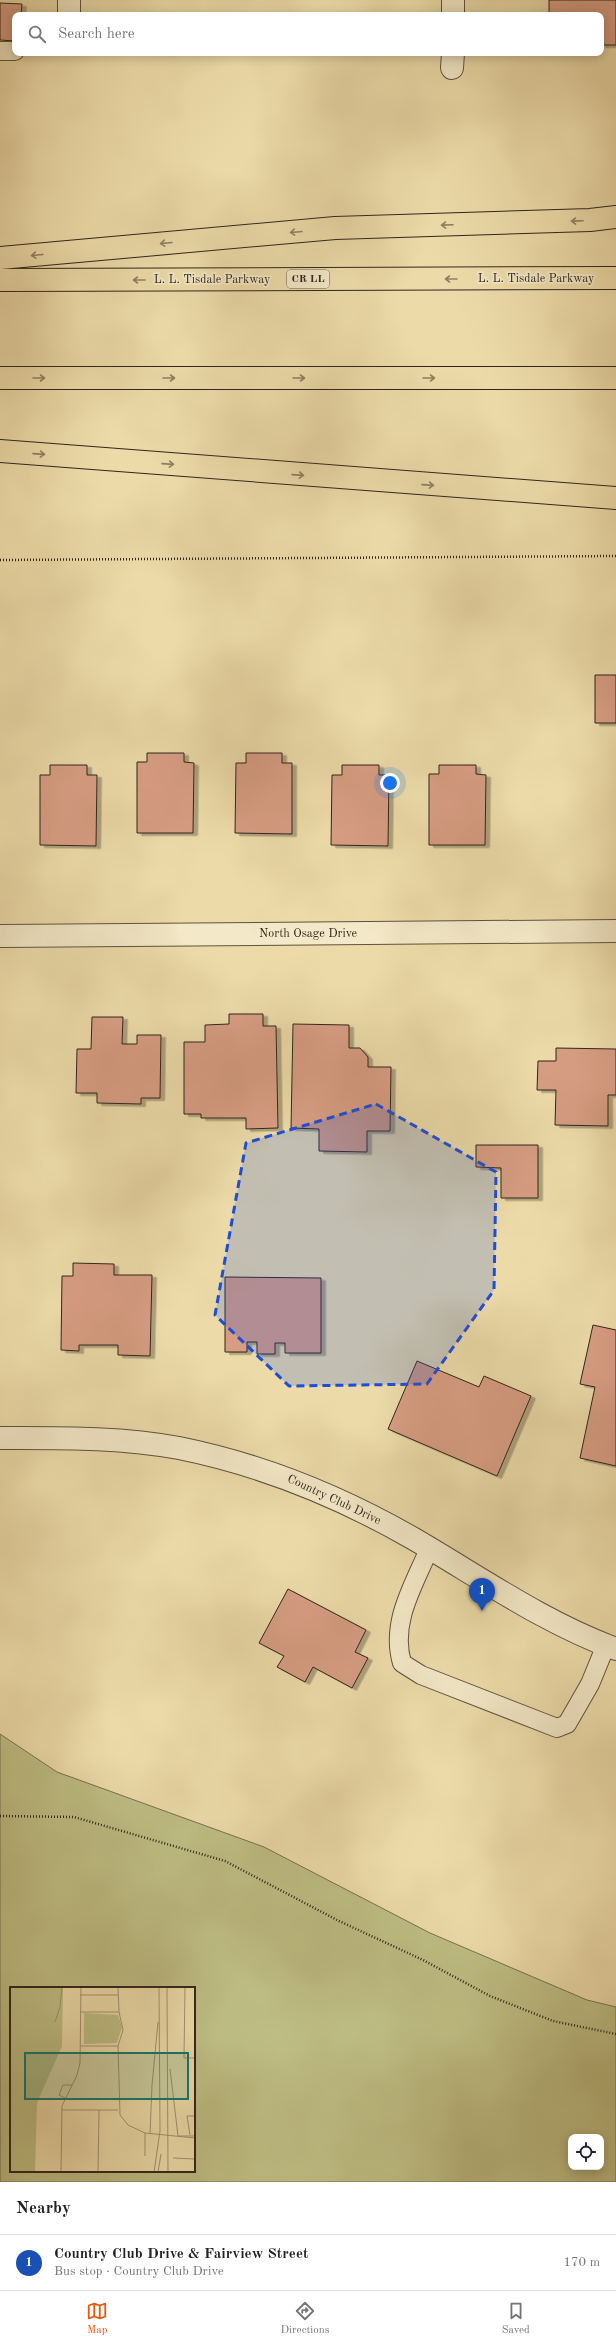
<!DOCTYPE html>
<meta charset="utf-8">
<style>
:root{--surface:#fff;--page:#f6f6f6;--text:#202124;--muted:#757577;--line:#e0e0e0;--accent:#ea580c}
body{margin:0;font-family:"Old Standard TT",serif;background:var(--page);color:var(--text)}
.controls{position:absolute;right:12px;bottom:12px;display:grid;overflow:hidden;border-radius:8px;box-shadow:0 2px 10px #0003}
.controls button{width:36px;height:36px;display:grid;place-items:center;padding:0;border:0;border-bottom:1px solid var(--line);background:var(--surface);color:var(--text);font:20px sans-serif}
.you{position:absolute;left:390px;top:783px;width:14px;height:14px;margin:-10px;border:3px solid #fff;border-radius:50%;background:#1a73e8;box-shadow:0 0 0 6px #1a73e833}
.badge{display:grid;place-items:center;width:26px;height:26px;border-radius:50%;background:var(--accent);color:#fff;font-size:13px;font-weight:700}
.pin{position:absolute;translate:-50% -33px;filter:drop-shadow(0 1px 2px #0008)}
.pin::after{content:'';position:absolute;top:21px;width:14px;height:12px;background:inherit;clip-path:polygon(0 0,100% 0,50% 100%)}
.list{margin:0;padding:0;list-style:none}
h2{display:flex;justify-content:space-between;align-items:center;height:52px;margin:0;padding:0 16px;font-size:17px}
h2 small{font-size:13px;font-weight:400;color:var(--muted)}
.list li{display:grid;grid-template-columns:26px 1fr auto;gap:12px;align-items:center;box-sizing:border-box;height:56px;padding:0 16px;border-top:1px solid var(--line)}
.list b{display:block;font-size:15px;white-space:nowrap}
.list p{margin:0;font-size:13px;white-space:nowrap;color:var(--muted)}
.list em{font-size:13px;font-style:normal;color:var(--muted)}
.icon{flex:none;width:22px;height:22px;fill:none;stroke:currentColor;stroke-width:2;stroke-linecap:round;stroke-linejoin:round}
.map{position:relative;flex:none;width:616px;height:2182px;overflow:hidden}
.search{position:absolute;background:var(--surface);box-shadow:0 2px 10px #0003;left:12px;right:12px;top:12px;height:44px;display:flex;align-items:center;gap:10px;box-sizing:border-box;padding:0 14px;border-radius:8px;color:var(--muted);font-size:15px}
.sheet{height:108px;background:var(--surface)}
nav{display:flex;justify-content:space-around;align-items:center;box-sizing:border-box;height:56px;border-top:1px solid var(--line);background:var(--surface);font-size:11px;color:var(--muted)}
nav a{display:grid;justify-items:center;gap:2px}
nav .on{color:var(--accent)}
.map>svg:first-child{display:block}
</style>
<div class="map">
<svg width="616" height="2182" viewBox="0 0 616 2182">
<defs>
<filter id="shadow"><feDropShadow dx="4.5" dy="2.5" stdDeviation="0" flood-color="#0004"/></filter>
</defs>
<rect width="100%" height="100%" fill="#ecdba9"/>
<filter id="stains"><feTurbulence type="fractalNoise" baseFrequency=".005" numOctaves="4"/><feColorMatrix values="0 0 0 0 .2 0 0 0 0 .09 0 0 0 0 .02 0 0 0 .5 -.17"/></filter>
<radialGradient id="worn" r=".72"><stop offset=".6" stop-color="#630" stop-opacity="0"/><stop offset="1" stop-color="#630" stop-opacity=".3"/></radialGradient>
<path fill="#bebe84" stroke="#767250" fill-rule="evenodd" d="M0,1734L57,1772L264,1847L430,1933L587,2000L616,2007V2182H0ZM11,1988H194V2171H11ZM571,2137H601V2167H571Z"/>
<path fill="#d79d83" stroke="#2f261b" filter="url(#shadow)" d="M549,0H616V45H601V15H549Z
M0,3L22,4L21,15H15V41L0,40Z
M595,675H616V723H595Z
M147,753H184V762L194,763L193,833H137V762H147Z
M246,753H282V763H292V834L235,833L236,763H246Z
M50,765H87V775H97L96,846L40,845V775H50Z
M342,765H379V775H389L388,846L331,845L332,775H342Z
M439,765H476V774L486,775L485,845H429V774H439Z
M229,1014H263V1026H276L278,1128L246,1129V1118H201V1114H184V1042H205V1025L229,1024Z
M92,1017H123L122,1044H137V1035H161L160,1098H141V1104L97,1103V1093H76L77,1049H91Z
M293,1024L349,1025V1048H360L368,1057V1067H391L390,1131H367V1152L319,1151V1129L291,1128Z
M556,1048L616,1049V1095H608V1126L555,1125L556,1090H537L538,1061H556Z
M476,1145H538V1198H501V1168L476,1167Z
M73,1263L114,1264V1275H152L150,1356L118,1355V1345H79V1351L61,1350L62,1276H73Z
M225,1277L321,1278V1353H285V1343H275V1354H257V1342H247V1352H225Z
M593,1325L616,1330V1466L580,1458L595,1387L580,1384Z
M417,1361L479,1387L484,1376L531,1396L497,1476L388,1429Z
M288,1589L366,1630L355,1652L368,1658L352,1688L313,1667L305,1682L277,1667L284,1656L259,1643Z"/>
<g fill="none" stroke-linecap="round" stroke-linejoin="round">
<defs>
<path id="service" d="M0,51H15
M429,1549C414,1585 390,1622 402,1663L421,1675L557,1728L567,1724L590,1684L606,1645"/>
<path id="minor" d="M69,15V0
M453,15V0
M452,68L453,53
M0,936L616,931
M0,1438C60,1438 121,1437 179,1448C263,1465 341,1497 414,1539C481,1578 543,1622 616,1649"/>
<path id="motorway" d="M0,258L335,228L590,220L616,217
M0,280L616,278
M0,378H616
M0,451L616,498"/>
</defs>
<use href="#service" stroke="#5e533e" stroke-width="20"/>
<use href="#minor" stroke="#5e533e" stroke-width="24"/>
<use href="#motorway" stroke="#2f261b" stroke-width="24"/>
<path stroke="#2f261b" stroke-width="2.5" stroke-dasharray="1 2" stroke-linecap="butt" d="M0,560L616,556
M0,1816L74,1817L225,1861L339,1921L423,1960L490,1996L553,2021L616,2034"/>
<use href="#service" stroke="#f3e8c7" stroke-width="18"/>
<use href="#minor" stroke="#f3e8c7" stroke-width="22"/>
<use href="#motorway" stroke="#ecdba9" stroke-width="22"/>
</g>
<defs><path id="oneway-shaft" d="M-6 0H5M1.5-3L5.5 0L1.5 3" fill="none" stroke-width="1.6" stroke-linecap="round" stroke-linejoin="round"/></defs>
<g stroke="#8e8062">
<use href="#oneway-shaft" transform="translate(577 221) rotate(178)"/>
<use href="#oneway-shaft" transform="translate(447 225) rotate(178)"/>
<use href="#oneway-shaft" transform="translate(296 232) rotate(175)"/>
<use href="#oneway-shaft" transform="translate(166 243) rotate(175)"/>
<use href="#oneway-shaft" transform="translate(37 255) rotate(175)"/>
<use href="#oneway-shaft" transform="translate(451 279) rotate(180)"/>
<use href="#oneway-shaft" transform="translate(139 280) rotate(180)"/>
<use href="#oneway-shaft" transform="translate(39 378)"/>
<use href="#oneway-shaft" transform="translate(169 378)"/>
<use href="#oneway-shaft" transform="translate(299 378)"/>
<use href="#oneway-shaft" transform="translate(429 378)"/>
<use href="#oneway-shaft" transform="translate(39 454) rotate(4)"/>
<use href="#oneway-shaft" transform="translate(168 464) rotate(4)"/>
<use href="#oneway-shaft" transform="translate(298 475) rotate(4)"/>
<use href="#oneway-shaft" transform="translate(428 485) rotate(4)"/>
</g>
<path fill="#1d4ed8" fill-opacity="0.2" stroke="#1d4ed8" stroke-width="3" stroke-dasharray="8 5" stroke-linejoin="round" d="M376,1104L496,1172L494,1290L427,1384L289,1386L215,1315L246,1143Z"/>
<g text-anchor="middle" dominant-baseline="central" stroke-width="3.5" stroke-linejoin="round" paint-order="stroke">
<rect fill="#f3e8c7" stroke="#6a604f" stroke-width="1" x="287" y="270" width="42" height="18" rx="3"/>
<g font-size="11" font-weight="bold" fill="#2f261b">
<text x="308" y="279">CR LL</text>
</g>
<g font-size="12" fill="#2f261b" stroke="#f3e8c7">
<text x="536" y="279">L. L. Tisdale Parkway</text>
<text x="212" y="280">L. L. Tisdale Parkway</text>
<text x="308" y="934">North Osage Drive</text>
<text transform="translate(334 1500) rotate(25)">Country Club Drive</text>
</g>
</g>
<g transform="translate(10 1987)">
<rect width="185" height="185" fill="#ecdba9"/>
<path d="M0,0H53L52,59L27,116L25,185H0ZM74,26L108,28L112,40L107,56L74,57Z" fill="#bebe84"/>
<path fill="none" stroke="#a09370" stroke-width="1" d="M108,0L109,25L113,43L108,59L110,128L118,138L135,146L185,151M157,0L158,185M175,0L174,71H185M70,8H108M70,25H109M45,35L50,20L52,0M70,59H108M160,82L168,149M55,111L49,108L53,98H62M52,123H108M135,146V169M140,147L142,98L148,35M180,148L177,129H185M168,149H185M163,171L185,172M51,185L52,119L67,88L70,76L71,0M88,185L89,123M144,185L150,144L149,0M148,185L151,167"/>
<path fill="#0f766e" fill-opacity="0.15" stroke="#0f766e" stroke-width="2" d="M15,66H178V112H15Z"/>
<rect width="185" height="185" fill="none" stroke="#2f261b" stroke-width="2"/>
</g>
<rect width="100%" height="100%" filter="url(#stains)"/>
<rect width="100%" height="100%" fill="url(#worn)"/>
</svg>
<div class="controls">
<button><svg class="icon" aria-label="locate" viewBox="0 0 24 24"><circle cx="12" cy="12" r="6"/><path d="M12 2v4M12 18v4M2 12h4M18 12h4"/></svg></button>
</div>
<div class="you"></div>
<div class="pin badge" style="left:482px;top:1611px;background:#1a4fb4">1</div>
<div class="search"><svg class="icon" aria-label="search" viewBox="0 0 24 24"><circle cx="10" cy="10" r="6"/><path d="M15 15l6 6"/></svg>Search here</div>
</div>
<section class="sheet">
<h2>Nearby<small></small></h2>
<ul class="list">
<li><span class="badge" style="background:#1a4fb4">1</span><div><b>Country Club Drive &amp; Fairview Street</b><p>Bus stop · Country Club Drive</p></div><em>170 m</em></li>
</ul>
</section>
<nav>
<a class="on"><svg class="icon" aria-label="map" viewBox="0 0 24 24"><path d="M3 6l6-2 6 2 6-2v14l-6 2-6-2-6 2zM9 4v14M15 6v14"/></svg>Map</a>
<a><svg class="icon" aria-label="directions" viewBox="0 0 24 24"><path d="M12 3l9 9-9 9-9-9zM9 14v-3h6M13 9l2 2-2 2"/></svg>Directions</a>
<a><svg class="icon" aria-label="saved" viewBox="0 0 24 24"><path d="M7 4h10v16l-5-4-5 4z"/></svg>Saved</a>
</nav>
